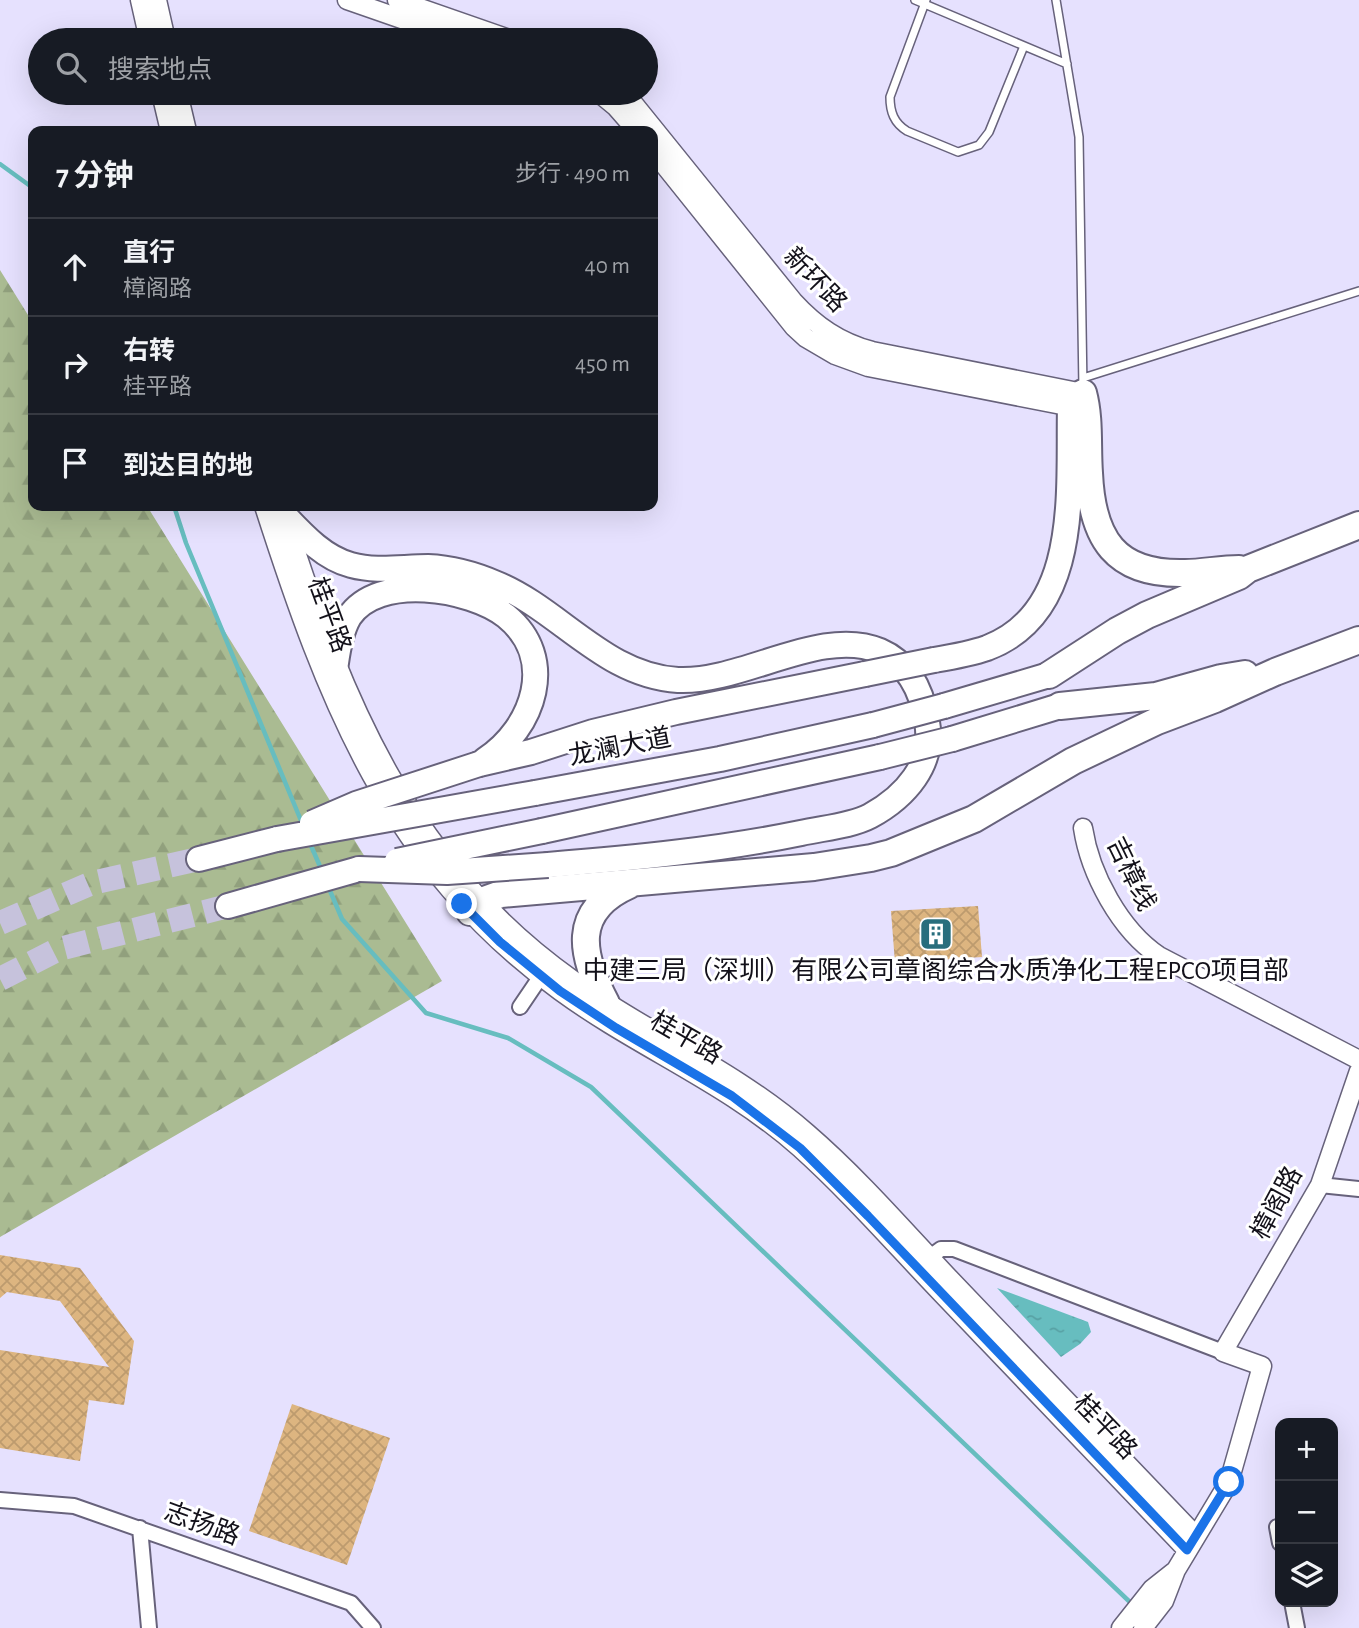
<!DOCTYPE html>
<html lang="zh">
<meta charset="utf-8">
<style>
:root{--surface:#171b24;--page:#20242c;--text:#f1f3f6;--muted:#9ea1a6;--line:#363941}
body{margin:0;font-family:"Alegreya Sans","Noto Sans SC",sans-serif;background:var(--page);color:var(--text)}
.controls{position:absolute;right:21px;bottom:21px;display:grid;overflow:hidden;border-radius:14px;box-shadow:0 7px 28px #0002}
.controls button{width:63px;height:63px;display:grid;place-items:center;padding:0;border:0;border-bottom:2px solid var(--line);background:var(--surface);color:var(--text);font:35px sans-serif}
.stop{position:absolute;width:21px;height:21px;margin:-16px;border:5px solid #1a73e8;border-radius:50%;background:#fff}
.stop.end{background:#1a73e8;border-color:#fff;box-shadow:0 2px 7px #0008}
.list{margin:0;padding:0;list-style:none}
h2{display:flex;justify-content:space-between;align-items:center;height:91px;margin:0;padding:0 28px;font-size:30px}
h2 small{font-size:23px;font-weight:400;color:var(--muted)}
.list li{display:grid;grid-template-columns:46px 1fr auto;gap:21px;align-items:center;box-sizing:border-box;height:98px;padding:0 28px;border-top:2px solid var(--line)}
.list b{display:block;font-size:26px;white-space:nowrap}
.list p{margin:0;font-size:23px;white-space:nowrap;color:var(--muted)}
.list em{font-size:23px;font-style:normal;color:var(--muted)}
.icon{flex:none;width:38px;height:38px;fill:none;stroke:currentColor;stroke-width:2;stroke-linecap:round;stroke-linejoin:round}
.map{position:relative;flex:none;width:1359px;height:1628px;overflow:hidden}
.search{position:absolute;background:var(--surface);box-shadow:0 7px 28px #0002;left:28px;top:28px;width:630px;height:77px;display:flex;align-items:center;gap:18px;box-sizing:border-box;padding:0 24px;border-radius:38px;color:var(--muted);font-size:26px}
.panel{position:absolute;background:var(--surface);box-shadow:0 7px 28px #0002;left:28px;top:126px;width:630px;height:385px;border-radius:14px}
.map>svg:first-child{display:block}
</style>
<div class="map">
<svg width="1359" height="1628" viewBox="0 0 1359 1628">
<defs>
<pattern id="forest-firs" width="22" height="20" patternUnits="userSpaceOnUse" patternTransform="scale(1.75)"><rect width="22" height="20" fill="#aabb92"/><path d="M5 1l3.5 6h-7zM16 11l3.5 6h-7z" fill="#91a07d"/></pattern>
<pattern id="water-ripples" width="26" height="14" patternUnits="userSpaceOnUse" patternTransform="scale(1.75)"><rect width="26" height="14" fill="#67bdbf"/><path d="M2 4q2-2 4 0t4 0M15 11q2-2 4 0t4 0" fill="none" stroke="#58a1a4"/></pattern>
<pattern id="building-cross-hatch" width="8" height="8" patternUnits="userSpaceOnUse" patternTransform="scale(1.75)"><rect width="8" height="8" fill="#ddb580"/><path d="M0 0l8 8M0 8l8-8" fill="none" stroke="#bd9b6e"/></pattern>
</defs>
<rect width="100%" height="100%" fill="#e6e1fe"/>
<path fill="url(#forest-firs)" d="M0,270L33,323V506H147L442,981L0,1237Z"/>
<path fill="url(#water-ripples)" d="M997,1288L1088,1322L1091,1332L1080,1344L1061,1357Z"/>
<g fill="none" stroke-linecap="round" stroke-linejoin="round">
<path stroke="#67bdbf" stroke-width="4.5" d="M0,164L33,188
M174,506L186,543L302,823
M309,841L322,871
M328,886L342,919L426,1013L508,1038L591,1087L1133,1605"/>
</g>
<path fill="url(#building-cross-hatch)" d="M978,906L982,957L895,963L891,911Z
M0,1255L80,1268L134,1341L124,1405L89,1400L80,1461L0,1448V1350L109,1367L60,1301L7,1292L0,1298Z
M292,1404L390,1438L347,1565L249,1531Z"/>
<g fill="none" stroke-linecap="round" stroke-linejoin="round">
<path stroke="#c6c2dc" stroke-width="24" stroke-dasharray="24 12" stroke-linecap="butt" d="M0,923L92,883L199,859
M0,979L59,949L228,906"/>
<defs>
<path id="service" d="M915,0L1067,64
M926,0L890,97C890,112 894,123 907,131L958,152L979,145L989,132L1024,46
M1056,0L1079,137L1083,389
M1083,378L1359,291"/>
<path id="minor" d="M520,1007L541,976
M1320,1185L1359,1189
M930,1257L941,1249H954L1223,1352
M0,1500L74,1506L351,1603L373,1628
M1277,1527L1280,1543
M140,1528L149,1628
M1292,1602L1297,1628"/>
<path id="tertiary" d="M140,0L149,40
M157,0L166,40
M347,0L462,40
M397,0L512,40
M161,93L170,131
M178,93L187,131
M599,93L616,107L637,131
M625,93L793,301C816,326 839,342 872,351L1083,393
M653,151L794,327L806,338L835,355L868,367L1082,409
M264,506C326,699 389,867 560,991C638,1048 727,1083 800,1148C851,1194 897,1247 945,1297C1026,1381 1106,1466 1187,1550
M286,521C344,703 411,866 573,980C651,1035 735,1070 807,1133C858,1177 903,1229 949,1278C1032,1364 1114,1450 1196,1536
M1083,828C1090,874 1120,930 1159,956L1359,1060
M1176,1570L1229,1482L1262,1366L1223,1352L1320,1185L1359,1071
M1121,1628L1152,1589L1176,1570L1164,1601L1143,1628"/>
<path id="trunk" d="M285,516C303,535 324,558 351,565C376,572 402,567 428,567C452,568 474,574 497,584C560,610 605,676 678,680C743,683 821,626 880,651C910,664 922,692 927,722C935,764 905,797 870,816C851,826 823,828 801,833C718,850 633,858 548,865
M934,660C952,657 970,654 987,648C1082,612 1068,489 1070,407L1083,393
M336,663C338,648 341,631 349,617C378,573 470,588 506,616C558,658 534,728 485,760
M944,706L1049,675
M952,739L1060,706
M479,764L531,752L593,732L676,712L865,674
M535,793L720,759L873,725
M542,831L880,757
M199,859L277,839
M228,906L359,869"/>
<path id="motorway" d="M1083,393C1090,419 1087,446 1089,473C1092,539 1115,575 1185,573C1203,573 1220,569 1239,569
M1049,675L1117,631L1147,615L1239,576L1248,569L1359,525
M1060,706L1156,696L1221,678L1245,674
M470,912L487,899L501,894L814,867L871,858L891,853L974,819L1073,761L1157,721L1215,699L1275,672L1359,640
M606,1003C581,956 570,911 629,885"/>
</defs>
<use href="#service" stroke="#67627b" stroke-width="10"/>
<use href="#minor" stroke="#67627b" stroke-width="18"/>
<use href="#tertiary" stroke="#67627b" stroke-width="21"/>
<use href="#trunk" stroke="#67627b" stroke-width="28"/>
<use href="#motorway" stroke="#67627b" stroke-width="30"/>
<use href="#service" stroke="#fff" stroke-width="7"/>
<use href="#minor" stroke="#fff" stroke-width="14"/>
<use href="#tertiary" stroke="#fff" stroke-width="18"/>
<use href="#trunk" stroke="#fff" stroke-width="24"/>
<use href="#motorway" stroke="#fff" stroke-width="26"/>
<defs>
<path id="trunk-bridge" d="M865,674L934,660
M873,725L944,706
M880,757L952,739
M312,823L356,804L479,764
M277,839L535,793
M397,861L542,831
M359,869L447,872L548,865"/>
</defs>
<use href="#trunk-bridge" stroke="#67627b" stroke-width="28" stroke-linecap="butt"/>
<use href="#trunk-bridge" stroke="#fff" stroke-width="24"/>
</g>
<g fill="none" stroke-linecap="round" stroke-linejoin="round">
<path stroke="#1a73e8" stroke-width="9" d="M462,904L500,942L560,991L616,1028L732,1096L800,1148L868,1216L1187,1550L1229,1482"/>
</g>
<defs>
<symbol id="building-square" viewBox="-11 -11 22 22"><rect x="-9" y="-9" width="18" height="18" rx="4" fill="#286e7d" stroke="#fff"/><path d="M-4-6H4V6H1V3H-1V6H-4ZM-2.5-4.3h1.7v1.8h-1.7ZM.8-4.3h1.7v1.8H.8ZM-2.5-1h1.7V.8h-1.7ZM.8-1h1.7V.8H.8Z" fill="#fff"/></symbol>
</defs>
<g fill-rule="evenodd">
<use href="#building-square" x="917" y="915" width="38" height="38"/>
</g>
<g text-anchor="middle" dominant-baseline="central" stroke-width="6" stroke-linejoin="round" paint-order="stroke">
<g font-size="26" fill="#13111a" stroke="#fff">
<text transform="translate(815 280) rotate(46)">新环路</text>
<text transform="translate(329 615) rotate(70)">桂平路</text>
<text transform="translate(620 747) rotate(-11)">龙澜大道</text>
<text transform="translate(1131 874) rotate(64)">吉樟线</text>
<text transform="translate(686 1038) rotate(30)">桂平路</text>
<text transform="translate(1277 1203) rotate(-62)">樟阁路</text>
<text transform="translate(1105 1427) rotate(46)">桂平路</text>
<text transform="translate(202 1524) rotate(20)">志扬路</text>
</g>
<g font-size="26" fill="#13111a" stroke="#fff">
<text x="936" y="971">中建三局（深圳）有限公司章阁综合水质净化工程EPCO项目部</text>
</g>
</g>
</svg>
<div class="controls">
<button>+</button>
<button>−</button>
<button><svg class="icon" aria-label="layers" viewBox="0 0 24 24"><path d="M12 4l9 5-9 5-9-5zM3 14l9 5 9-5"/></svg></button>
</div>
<div class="stop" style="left:1229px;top:1482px"></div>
<div class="stop end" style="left:462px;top:904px"></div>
<div class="search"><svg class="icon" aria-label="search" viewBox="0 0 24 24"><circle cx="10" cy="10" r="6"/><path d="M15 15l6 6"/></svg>搜索地点</div>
<section class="panel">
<h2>7 分钟<small>步行 · 490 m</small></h2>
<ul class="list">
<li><svg class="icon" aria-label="ahead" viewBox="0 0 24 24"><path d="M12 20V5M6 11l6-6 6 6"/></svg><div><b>直行</b><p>樟阁路</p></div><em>40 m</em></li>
<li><svg class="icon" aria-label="right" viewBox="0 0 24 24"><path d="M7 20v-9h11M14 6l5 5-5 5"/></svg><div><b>右转</b><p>桂平路</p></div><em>450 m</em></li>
<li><svg class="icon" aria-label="arrive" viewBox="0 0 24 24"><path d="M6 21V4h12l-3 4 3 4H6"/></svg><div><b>到达目的地</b></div></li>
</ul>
</section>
</div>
